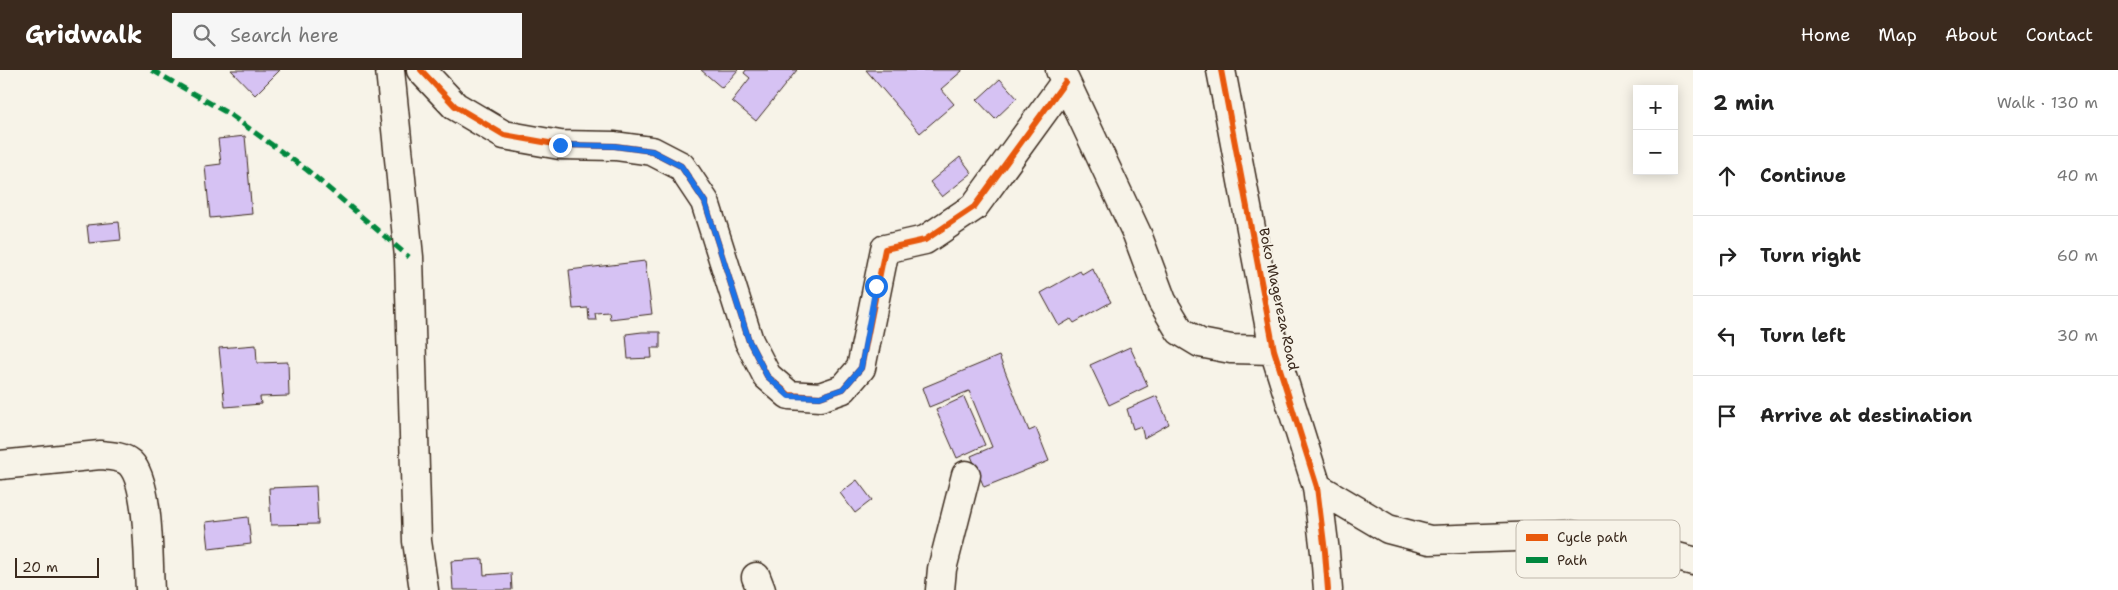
<!DOCTYPE html>
<meta charset="utf-8">
<style>
:root{--surface:#fff;--page:#f6f6f6;--text:#222;--muted:#767676;--line:#e0e0e0;--accent:#3b2a1e}
body{margin:0;font-family:"Shantell Sans",sans-serif;background:var(--page);color:var(--text)}
.controls{position:absolute;right:15px;top:15px;display:grid;overflow:hidden;border-radius:0px;box-shadow:0 2px 12px #0003}
.controls button{width:45px;height:45px;display:grid;place-items:center;padding:0;border:0;border-bottom:1px solid var(--line);background:var(--surface);color:var(--text);font:25px sans-serif}
.scale{position:absolute;left:15px;bottom:12px;width:84px;box-sizing:border-box;padding-left:5px;border:2px solid #3b2a1e;border-top:0;font-size:14px;line-height:18px;white-space:nowrap;color:#3b2a1e;-webkit-text-stroke:4px #f7f3e8;paint-order:stroke}
.stop{position:absolute;width:15px;height:15px;margin:-11px;border:4px solid #1a73e8;border-radius:50%;background:#fff}
.stop.end{background:#1a73e8;border-color:#fff;box-shadow:0 1px 5px #0008}
.list{margin:0;padding:0;list-style:none}
h2{display:flex;justify-content:space-between;align-items:center;height:65px;margin:0;padding:0 20px;font-size:21px}
h2 small{font-size:16px;font-weight:400;color:var(--muted)}
.list li{display:grid;grid-template-columns:32px 1fr auto;gap:15px;align-items:center;box-sizing:border-box;height:80px;padding:0 20px;border-top:1px solid var(--line)}
.list b{display:block;font-size:19px;white-space:nowrap}
.list em{font-size:16px;font-style:normal;color:var(--muted)}
.icon{flex:none;width:28px;height:28px;fill:none;stroke:currentColor;stroke-width:2;stroke-linecap:round;stroke-linejoin:round}
.map{position:relative;flex:none;width:1693px;height:520px;overflow:hidden}
header{display:flex;align-items:center;gap:30px;box-sizing:border-box;height:70px;padding:0 25px;background:var(--accent);color:#fff}
header strong{font-size:24px}
nav{display:flex;gap:28px;margin-inline-start:auto;font-size:18px}
.search{width:350px;height:45px;background:var(--page);display:flex;align-items:center;gap:12px;box-sizing:border-box;padding:0 18px;border-radius:0px;color:var(--muted);font-size:19px}
main{display:flex}
aside{flex:1;background:var(--surface)}
.map>svg:first-child{display:block}
</style>
<header>
<strong>Gridwalk</strong>
<div class="search"><svg class="icon" aria-label="search" viewBox="0 0 24 24"><circle cx="10" cy="10" r="6"/><path d="M15 15l6 6"/></svg>Search here</div>
<nav><a>Home</a><a>Map</a><a>About</a><a>Contact</a></nav>
</header>
<main>
<div class="map">
<svg width="1693" height="520" viewBox="0 0 1693 520">
<rect width="100%" height="100%" fill="#f7f3e8"/>
<filter id="ink" filterUnits="userSpaceOnUse"><feTurbulence type="fractalNoise" baseFrequency=".02" numOctaves="2"/><feDisplacementMap in="SourceGraphic" scale="10" xChannelSelector="R" yChannelSelector="G"/><feConvolveMatrix kernelMatrix="1 2 1 2 8 2 1 2 1" color-interpolation-filters="sRGB"/></filter>
<g filter="url(#ink)">
<path fill="#d6c2f3" stroke="#3b2a1e" d="M231,0H280L255,25Z
M701,0H738L722,18Z
M746,0H797L756,51L732,31L750,8L744,3Z
M866,0H962V1L941,19L954,34L920,63Z
M1000,9L1017,28L995,49L977,30Z
M245,66L252,144L210,148L205,96L221,94L218,69Z
M960,87L972,103L942,127L930,112Z
M119,152L121,170L89,173L87,155Z
M645,191L652,244L610,249L609,242L595,243L596,250H589L588,238L573,239L569,200Z
M1092,198L1111,232L1074,253L1071,249L1059,256L1041,223L1080,201L1082,204Z
M642,262H660V278H651L652,288L628,289L626,264Z
M256,275L257,293L288,292L289,326L260,327L261,334L225,337L219,278Z
M1130,277L1148,316L1109,335L1090,295Z
M999,286L1029,361L1036,358L1049,391L984,417L971,386L992,377L969,321L929,337L922,318Z
M1157,326L1169,354L1144,368L1141,356L1133,359L1127,339Z
M964,327L985,375L957,388L936,340Z
M857,410L872,430L855,443L840,423Z
M316,416L318,454L271,455L269,418Z
M248,447L251,474L209,479L206,452Z
M483,489L484,505L511,503L512,520H453L451,491Z"/>
<g fill="none" stroke-linecap="round" stroke-linejoin="round">
<defs>
<path id="minor" d="M390,0L409,187L417,471L424,520
M421,0L455,36L504,65L560,75L615,76L652,81L681,96L705,132L749,271L767,306L789,325L820,327L843,319L861,298L885,179L925,170L974,137L1065,12
M1060,0L1137,164L1162,231L1180,261L1200,273L1231,279L1274,280
M1221,0L1274,280L1317,417L1325,482L1328,520
M0,395L100,385C110,386 122,386 130,393C150,413 148,491 150,520
M1317,417L1388,459L1430,470L1571,465L1650,480L1693,491
M756,507L761,520
M940,520L942,499L966,405"/>
</defs>
<use href="#minor" stroke="#3b2a1e" stroke-width="31"/>
<use href="#minor" stroke="#f7f3e8" stroke-width="28"/>
<path stroke="#00873e" stroke-width="5" stroke-dasharray="10 5" stroke-linecap="butt" d="M152,0L229,44L307,100L409,187"/>
<defs>
<path id="cycleway" d="M421,0L455,36L504,65L560,75L615,76L652,81L681,96L705,132L749,271L767,306L789,325L820,327L843,319L861,298L885,179L925,170L974,137L1065,12
M1221,0L1274,280L1317,417L1325,482L1328,520"/>
</defs>
<use href="#cycleway" stroke="#f7f3e8" stroke-width="9"/>
<use href="#cycleway" stroke="#e8590c" stroke-width="6"/>
</g>
</g>
<g fill="none" stroke-linecap="round" stroke-linejoin="round" filter="url(#ink)">
<path stroke="#1a73e8" stroke-width="6" d="M560,75L614,76L652,81L681,96L705,132L749,271L767,306L789,326L820,327L843,319L861,298L876,216"/>
</g>
<g text-anchor="middle" dominant-baseline="central" stroke-width="4" stroke-linejoin="round" paint-order="stroke">
<g font-size="14" fill="#3b2a1e" stroke="#f7f3e8">
<text transform="translate(1279 229) rotate(78)">Boko Magereza Road</text>
</g>
</g>
<rect x="1516" y="450" width="164" height="58" rx="8" fill="#f7f3e8" stroke="#bfb7ab" stroke-width="1"/>
<rect x="1526" y="464" width="22" height="7" fill="#e8590c"/>
<rect x="1526" y="487" width="22" height="6" fill="#00873e"/>
<g font-size="14" fill="#3b2a1e">
<text x="1557" y="472">Cycle path</text>
<text x="1557" y="495">Path</text>
</g>
</svg>
<div class="controls">
<button>+</button>
<button>−</button>
</div>
<div class="scale">20 m</div>
<div class="stop" style="left:876px;top:216px"></div>
<div class="stop end" style="left:560px;top:75px"></div>
</div>
<aside>
<h2>2 min<small>Walk · 130 m</small></h2>
<ul class="list">
<li><svg class="icon" aria-label="ahead" viewBox="0 0 24 24"><path d="M12 20V5M6 11l6-6 6 6"/></svg><div><b>Continue</b></div><em>40 m</em></li>
<li><svg class="icon" aria-label="right" viewBox="0 0 24 24"><path d="M7 20v-9h11M14 6l5 5-5 5"/></svg><div><b>Turn right</b></div><em>60 m</em></li>
<li><svg class="icon" aria-label="left" viewBox="0 0 24 24"><path d="M17 20v-9H6M10 6l-5 5 5 5"/></svg><div><b>Turn left</b></div><em>30 m</em></li>
<li><svg class="icon" aria-label="arrive" viewBox="0 0 24 24"><path d="M6 21V4h12l-3 4 3 4H6"/></svg><div><b>Arrive at destination</b></div></li>
</ul>
</aside>
</main>
